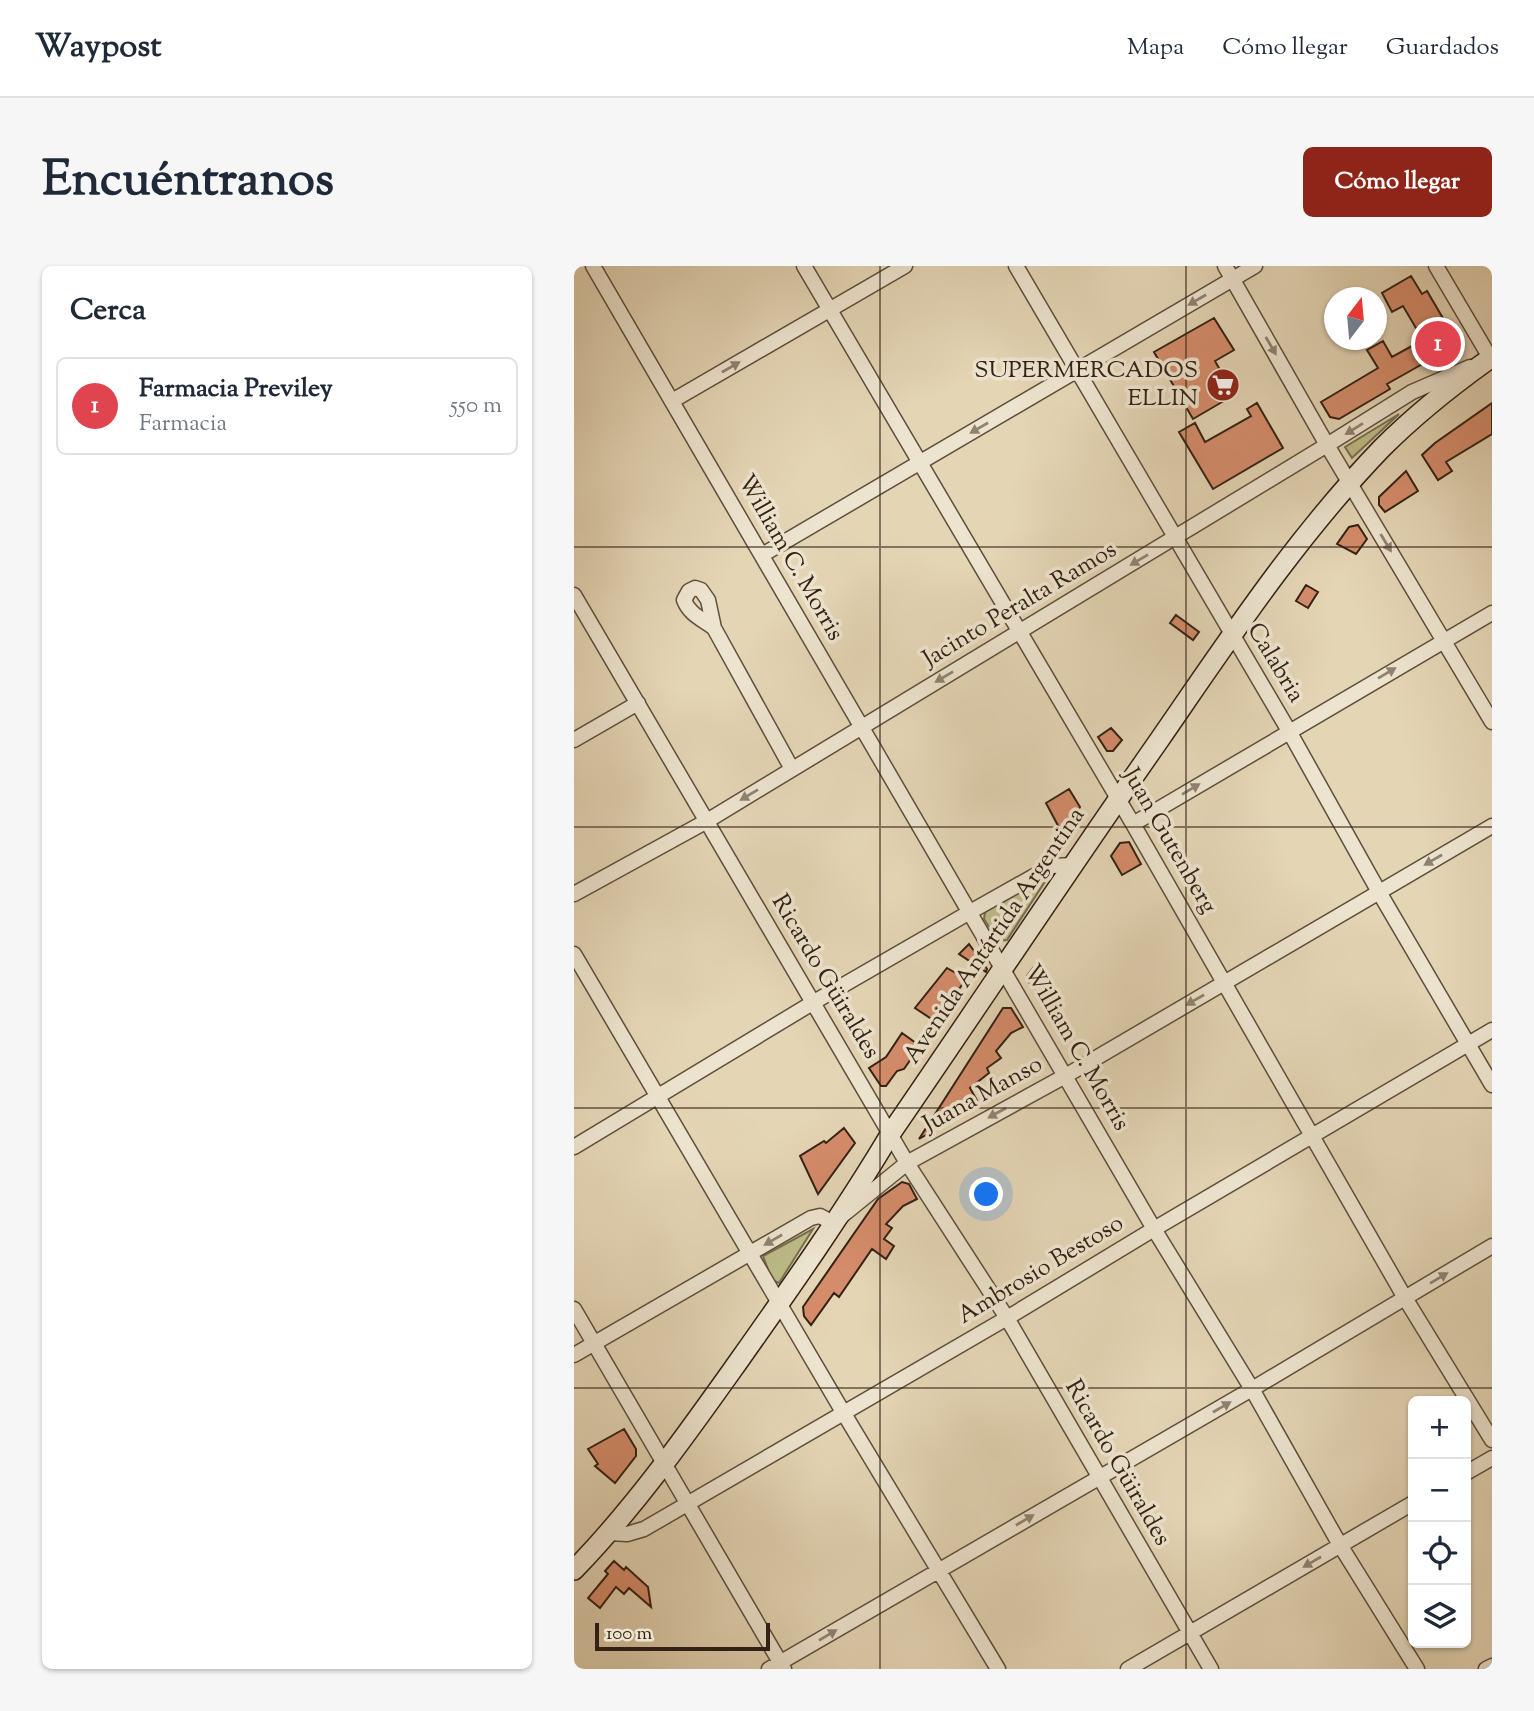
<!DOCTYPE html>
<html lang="es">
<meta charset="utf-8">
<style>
:root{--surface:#fff;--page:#f6f6f7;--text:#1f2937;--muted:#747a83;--line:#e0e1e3;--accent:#8f2418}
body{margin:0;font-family:"Sorts Mill Goudy",serif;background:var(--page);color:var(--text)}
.controls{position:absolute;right:21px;bottom:21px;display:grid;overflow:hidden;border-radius:10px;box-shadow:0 2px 5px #0004}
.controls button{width:63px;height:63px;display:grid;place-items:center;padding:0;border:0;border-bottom:2px solid var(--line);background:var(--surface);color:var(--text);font:35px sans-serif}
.compass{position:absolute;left:750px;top:21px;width:63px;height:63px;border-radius:50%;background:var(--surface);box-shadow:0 2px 5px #0004;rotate:16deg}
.scale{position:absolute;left:21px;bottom:18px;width:175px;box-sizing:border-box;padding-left:7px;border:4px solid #332113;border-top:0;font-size:19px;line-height:24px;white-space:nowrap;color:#332113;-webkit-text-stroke:5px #ede4cf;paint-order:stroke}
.you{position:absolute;left:413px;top:929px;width:24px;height:24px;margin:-18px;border:5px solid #fff;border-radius:50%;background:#1a73e8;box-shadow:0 0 0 10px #1a73e833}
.badge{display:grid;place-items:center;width:46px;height:46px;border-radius:50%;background:var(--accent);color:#fff;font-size:23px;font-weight:700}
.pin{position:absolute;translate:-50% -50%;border:4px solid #fff;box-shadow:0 2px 7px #0006}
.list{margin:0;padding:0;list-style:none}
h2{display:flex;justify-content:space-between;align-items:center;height:91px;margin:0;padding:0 28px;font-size:30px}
h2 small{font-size:23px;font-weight:400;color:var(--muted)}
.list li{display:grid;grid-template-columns:46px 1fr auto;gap:21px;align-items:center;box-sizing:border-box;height:98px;margin:0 14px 14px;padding:0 14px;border:2px solid var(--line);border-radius:10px}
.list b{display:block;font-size:26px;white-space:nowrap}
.list p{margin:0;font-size:23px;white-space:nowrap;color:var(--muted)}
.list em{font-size:23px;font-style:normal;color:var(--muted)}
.icon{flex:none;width:38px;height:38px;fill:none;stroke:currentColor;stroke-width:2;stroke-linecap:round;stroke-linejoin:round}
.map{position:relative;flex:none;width:918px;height:1403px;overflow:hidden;border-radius:10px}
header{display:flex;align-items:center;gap:42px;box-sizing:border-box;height:98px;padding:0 35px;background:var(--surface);border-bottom:2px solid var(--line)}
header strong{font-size:33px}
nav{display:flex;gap:38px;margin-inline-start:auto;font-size:24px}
.intro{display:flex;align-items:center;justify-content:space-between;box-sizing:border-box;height:168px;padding:0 42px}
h1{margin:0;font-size:49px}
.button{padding:18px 32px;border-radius:10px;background:var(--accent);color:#fff;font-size:24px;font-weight:700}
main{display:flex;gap:42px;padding:0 42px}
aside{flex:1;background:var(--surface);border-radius:10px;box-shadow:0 2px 5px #0004}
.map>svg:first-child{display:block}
</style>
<header>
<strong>Waypost</strong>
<nav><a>Mapa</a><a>Cómo llegar</a><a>Guardados</a></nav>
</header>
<div class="intro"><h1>Encuéntranos</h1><a class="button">Cómo llegar</a></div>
<main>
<aside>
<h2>Cerca<small></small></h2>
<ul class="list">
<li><span class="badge" style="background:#e0444e">1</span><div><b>Farmacia Previley</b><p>Farmacia</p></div><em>550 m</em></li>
</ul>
</aside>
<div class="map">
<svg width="918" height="1403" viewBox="0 0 918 1403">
<rect width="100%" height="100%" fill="#e4d5b5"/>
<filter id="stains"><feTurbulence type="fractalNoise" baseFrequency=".00286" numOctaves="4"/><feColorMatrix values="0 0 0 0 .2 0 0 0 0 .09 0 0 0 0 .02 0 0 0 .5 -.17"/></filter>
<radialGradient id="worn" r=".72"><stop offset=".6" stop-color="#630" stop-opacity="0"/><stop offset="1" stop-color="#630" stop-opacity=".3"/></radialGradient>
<path fill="#bcbb88" stroke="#786e4e" stroke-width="2" d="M825,148L778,192L771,181Z
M476,608L433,674L424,675L410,653L411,646Z
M239,963L205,1017L198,1014L189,990Z"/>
<path fill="#d58c6b" stroke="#332113" stroke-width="2" d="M837,10L848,28L853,25L884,78L813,118L816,123L765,153L756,151L747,136L804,102L793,84L809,75L818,91L849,74L829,40L818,46L808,27Z
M640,52L660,84L641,95L660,129L619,153L580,86Z
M683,137L709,182L639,223L605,166L621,157L631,176L677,150L673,143Z
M918,137V168L872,196L878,205L864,214L848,189L861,177Z
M832,205L844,225L811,246L805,239V231Z
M784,259L793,273L782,288L763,278L775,261Z
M732,319L744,326L734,342L722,335Z
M602,349L625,366L619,374L596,357Z
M537,462L548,474L539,485H533L524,471Z
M495,523L506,541L489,569L472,537Z
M555,576L567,598L548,609L537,590L546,577Z
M395,678L413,703L412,706L385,688Z
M373,702L392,713L362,756L341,742Z
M459,702L474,714L467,720L456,718L453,710Z
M429,742H437L449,761L437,767L422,785L427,792L413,802L415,807L396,822L405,838L345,873Z
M328,767L346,780L330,803L323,805L312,820H307L295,802L312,791Z
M270,862L281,877L244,928L226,890L250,875L252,877Z
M328,916L335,918L343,933L329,940L312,958L318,962L310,973L320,980L312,993L298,983L265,1031L260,1027L237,1059L230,1050L229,1041L304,933Z
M50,1163L62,1183V1190L41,1217L21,1200L24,1198L14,1183Z
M40,1295L50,1304L52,1301L74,1321L77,1341L55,1322L50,1328L42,1321L26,1342L14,1332L34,1308L31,1305Z"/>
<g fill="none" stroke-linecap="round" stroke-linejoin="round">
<defs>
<path id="street" d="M19,0L580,963L678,1123L766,1279L843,1403
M230,0L559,558L831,1032L918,1174
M442,0L715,465L805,626L918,819
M651,0L753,179L918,456
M862,0L918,95
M98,135L331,0
M188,289L681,0
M0,329L333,897L433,1052L637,1403
M140,362C128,353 115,348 110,334L115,325L121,322L127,324L134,334L140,362L218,503
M0,474L64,437
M559,558L918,347
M0,628L133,555L753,179L838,126L896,101
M0,688L269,1146L424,1403
M0,881L240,736L396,646L478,600L499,599
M0,1043L210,1403
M0,1089L237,952L246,950L259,957L333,897L493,809L918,560
M892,1207L918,1192
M35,1267L53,1268L70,1263L433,1052L580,963L918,764
M195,1403L678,1123L918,980
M554,1403L839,1237
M912,1403L918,1400"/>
<path id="secondary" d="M0,1304C62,1240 112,1169 164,1096C217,1021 270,946 317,867C407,736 495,603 586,473C655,373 723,270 808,182C841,149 880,118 918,91"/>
</defs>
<use href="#street" stroke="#5f4e3c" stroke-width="17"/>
<use href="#secondary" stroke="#332113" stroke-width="22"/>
<use href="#street" stroke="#ede4cf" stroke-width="14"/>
<use href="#secondary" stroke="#ede4cf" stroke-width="19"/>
</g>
<defs><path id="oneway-solid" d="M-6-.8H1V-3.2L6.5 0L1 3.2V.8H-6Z" transform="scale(1.75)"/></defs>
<g fill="#908271">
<use href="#oneway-solid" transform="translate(623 34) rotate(150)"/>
<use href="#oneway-solid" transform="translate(697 80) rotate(60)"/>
<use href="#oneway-solid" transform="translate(157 101) rotate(-30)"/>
<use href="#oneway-solid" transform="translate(405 162) rotate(150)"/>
<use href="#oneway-solid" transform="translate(780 163) rotate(148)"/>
<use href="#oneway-solid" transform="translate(812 277) rotate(59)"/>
<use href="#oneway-solid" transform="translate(565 294) rotate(149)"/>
<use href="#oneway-solid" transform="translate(813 407) rotate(-31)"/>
<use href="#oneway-solid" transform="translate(370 411) rotate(149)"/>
<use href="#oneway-solid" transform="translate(617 523) rotate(-31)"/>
<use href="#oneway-solid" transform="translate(175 529) rotate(149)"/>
<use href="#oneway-solid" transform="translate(859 594) rotate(150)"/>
<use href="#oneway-solid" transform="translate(621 734) rotate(150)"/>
<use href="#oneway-solid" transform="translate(423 847) rotate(151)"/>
<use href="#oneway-solid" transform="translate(199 974) rotate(150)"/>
<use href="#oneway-solid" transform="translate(865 1012) rotate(-31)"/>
<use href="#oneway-solid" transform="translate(648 1141) rotate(-30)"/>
<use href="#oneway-solid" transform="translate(451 1254) rotate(-30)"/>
<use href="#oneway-solid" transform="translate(738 1296) rotate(150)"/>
<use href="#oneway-solid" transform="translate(254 1369) rotate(-31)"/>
</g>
<path fill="none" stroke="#332113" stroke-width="2" stroke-opacity="0.55" d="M306,0V1403M612,0V1403M0,281H918M0,561H918M0,842H918M0,1122H918"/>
<defs>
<symbol id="supermarket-disc" viewBox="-11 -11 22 22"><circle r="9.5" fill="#8f2418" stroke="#ede4cf"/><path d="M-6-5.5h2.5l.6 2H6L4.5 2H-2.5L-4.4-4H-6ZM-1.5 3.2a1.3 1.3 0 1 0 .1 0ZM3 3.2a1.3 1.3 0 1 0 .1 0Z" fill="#fff"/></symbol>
</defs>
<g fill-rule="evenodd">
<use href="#supermarket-disc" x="630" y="100" width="38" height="38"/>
</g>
<g text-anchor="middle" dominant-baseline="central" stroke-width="7" stroke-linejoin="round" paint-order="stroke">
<g font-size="24" fill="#332113" stroke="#ede4cf" text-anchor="end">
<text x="624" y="105">SUPERMERCADOS<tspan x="624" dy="28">ELLIN</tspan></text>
</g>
<g font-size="24" fill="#332113" stroke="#ede4cf">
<text transform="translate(216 292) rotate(60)">William C. Morris</text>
<text transform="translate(446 339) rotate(-31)">Jacinto Peralta Ramos</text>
<text transform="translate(701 397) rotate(59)">Calabria</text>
<text transform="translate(595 575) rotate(60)">Juan Gutenberg</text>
<text transform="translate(421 670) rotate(-56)">Avenida Antártida Argentina</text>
<text transform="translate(251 711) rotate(59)">Ricardo Güiraldes</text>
<text transform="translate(502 782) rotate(60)">William C. Morris</text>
<text transform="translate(409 829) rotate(-29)">Juana Manso</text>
<text transform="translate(467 1004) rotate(-31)">Ambrosio Bestoso</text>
<text transform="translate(543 1197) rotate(60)">Ricardo Güiraldes</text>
</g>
</g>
<rect width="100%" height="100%" filter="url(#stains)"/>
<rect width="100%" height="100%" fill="url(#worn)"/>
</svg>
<div class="controls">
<button>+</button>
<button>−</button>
<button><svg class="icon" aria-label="locate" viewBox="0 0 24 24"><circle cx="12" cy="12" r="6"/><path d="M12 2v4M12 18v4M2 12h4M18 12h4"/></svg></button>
<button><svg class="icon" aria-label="layers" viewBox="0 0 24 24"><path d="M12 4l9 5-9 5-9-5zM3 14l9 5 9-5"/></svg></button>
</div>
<svg class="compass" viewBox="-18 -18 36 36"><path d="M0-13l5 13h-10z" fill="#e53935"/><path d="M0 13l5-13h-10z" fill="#747a83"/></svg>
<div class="scale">100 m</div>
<div class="you"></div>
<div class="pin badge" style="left:864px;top:78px;background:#e0444e">1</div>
</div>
</main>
